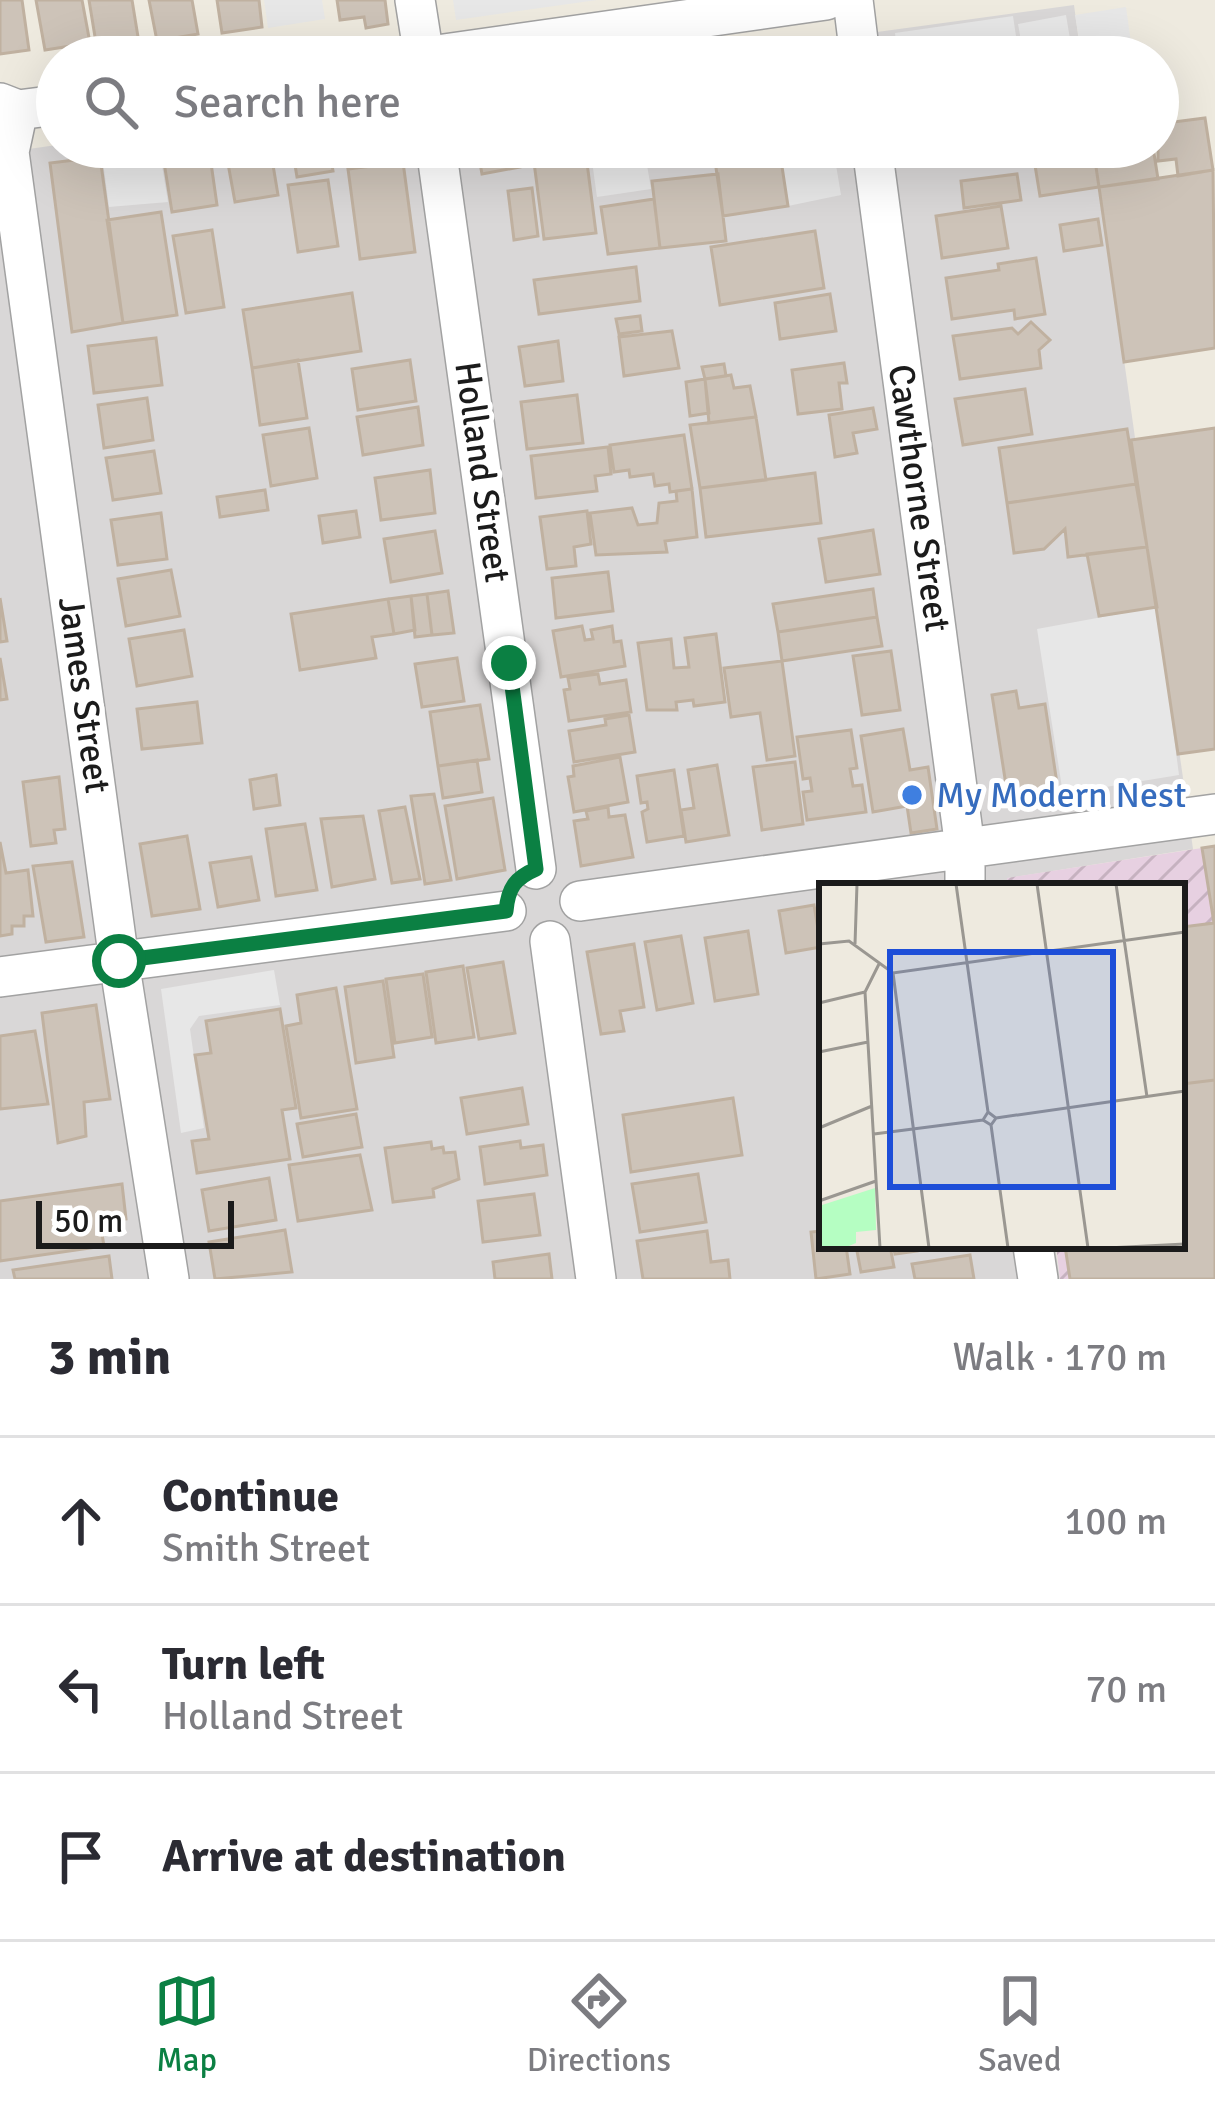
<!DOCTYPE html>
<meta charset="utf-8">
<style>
:root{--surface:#fff;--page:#f2f2f3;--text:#2b2b33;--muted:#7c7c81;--line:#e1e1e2;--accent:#0b8043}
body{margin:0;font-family:Signika,sans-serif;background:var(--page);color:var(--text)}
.scale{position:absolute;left:36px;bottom:30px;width:198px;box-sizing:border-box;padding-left:12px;border:6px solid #1b1b1b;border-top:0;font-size:33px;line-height:42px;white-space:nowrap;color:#1b1b1b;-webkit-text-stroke:9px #fff;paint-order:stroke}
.stop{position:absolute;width:36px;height:36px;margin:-27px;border:9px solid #0b8043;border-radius:50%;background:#fff}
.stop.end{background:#0b8043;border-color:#fff;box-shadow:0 3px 12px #0008}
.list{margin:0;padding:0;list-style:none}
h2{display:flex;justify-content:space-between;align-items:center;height:156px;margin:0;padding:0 48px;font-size:51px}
h2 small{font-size:39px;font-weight:400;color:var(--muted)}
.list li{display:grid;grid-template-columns:78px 1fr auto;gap:36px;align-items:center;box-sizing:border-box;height:168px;padding:0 48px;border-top:3px solid var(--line)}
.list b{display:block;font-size:45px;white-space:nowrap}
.list p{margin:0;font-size:39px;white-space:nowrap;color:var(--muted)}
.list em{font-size:39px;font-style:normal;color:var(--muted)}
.icon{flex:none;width:66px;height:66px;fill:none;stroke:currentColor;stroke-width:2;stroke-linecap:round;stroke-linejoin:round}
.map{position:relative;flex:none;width:1215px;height:1279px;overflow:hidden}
.search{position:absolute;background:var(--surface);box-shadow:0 12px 48px #0002;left:36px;right:36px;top:36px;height:132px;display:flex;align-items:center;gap:30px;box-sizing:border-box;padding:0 42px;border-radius:66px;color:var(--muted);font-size:45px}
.sheet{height:660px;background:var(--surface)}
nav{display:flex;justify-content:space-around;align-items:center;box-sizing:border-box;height:168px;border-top:3px solid var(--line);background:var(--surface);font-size:33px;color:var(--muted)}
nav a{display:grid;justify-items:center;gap:6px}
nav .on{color:var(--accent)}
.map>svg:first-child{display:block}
</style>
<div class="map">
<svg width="1215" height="1279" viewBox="0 0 1215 1279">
<defs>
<pattern id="industrial-furrows" width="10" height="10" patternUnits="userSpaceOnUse" patternTransform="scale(3)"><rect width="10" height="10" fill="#e7d0e1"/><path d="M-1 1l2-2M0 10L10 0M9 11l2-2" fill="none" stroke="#c6b2c0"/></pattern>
</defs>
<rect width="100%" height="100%" fill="#eeeadf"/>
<path fill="#d9d7d7" d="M1074,5L1081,57H695Z
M57,145L1094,147L1193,849L1008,878V886H822V1246H1055L1060,1279H0V153Z"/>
<path fill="url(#industrial-furrows)" d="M1215,846V1279H1060L1056,1246H1182V886H1008L1007,878Z"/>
<path fill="#e7e7e7" d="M264,0H322L325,19L268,28Z
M453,0H597L456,20Z
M1126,7L1133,57H1082L1075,15Z
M1066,15L1073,57H1024L1018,24Z
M1013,16L1018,50L967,57H898L895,33Z
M101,147H159L168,202L109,207Z
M590,147H644L651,189L597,197Z
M779,147H833L841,195L788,206Z
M1157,607L1179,775L1063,794L1037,629Z
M274,970L280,1005L199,1016L190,1029L204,1128L181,1133L161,989Z"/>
<path fill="#cdc3b8" stroke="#c0b1a0" stroke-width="3" d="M0,0H22L29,50L0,54Z
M36,0H82L90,43L45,50Z
M89,0H132L139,43L97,49Z
M149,0H192L198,34L157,41Z
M217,0H259L262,27L222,33Z
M337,0H385L388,24L366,28L364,17L340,20Z
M1205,118L1213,170L1178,176L1176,159L1158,161V124Z
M225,147H270L278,195L235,202Z
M292,147H329L333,171L297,177Z
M346,147H400L403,162L348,169Z
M477,147H516L520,167L482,174Z
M532,147H585L596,233L544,239Z
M663,147H704L705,153L665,160Z
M713,147H779L788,206L723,216Z
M921,147H1032L924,163Z
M1032,147H1093L1099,187L1040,196Z
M1093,147H1153L1158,179L1099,187Z
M209,149L217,205L172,212L163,156Z
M100,157L123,323L72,332L50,163Z
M403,162L415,252L360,259L348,169Z
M1213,170L1215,348L1124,362L1099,187Z
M718,174L726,241L660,248L652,181Z
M1017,174L1021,200L964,208L961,181Z
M328,180L338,246L298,252L288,185Z
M532,188L538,236L514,240L508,191Z
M654,199L660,248L608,254L601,207Z
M1001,206L1008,248L942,258L936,216Z
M161,212L177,315L123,323L107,220Z
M1098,219L1102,245L1064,251L1060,225Z
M212,230L224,307L186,313L173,236Z
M815,231L824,288L720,305L711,247Z
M1036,258L1045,314L1015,319L1014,310L952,319L946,278L999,270L998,264Z
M636,267L640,301L539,314L534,280Z
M352,293L361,351L252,368L243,310Z
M830,294L836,331L780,339L775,303Z
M640,316L642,331L619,334L616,319Z
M1031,322L1050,340L1039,350L1041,368L960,379L953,336L1012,328L1018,334Z
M672,331L679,368L624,376L619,337Z
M156,338L162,385L94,393L88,346Z
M558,341L563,381L525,386L519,347Z
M298,360L307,418L260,425L252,368Z
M410,360L416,401L358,410L352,369Z
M844,363L847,383H839L842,409L798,414L792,370Z
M724,364L726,376L705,379L702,367Z
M731,375L734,388L750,386L756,417L709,423L705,379Z
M705,379L709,413L690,416L686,382Z
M1025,389L1032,434L963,445L955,399Z
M577,395L583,443L527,449L521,402Z
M147,398L153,440L104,448L98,405Z
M418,407L423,445L363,455L357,417Z
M873,408L877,429L853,433L857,453L835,457L829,415Z
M756,417L766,480L700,488L690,425Z
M309,428L317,478L271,486L263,435Z
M1215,428V749L1178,754L1131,440Z
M1127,429L1136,484L1007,503L999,448Z
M684,435L692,489L670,492L669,484L655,486L653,474L630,477L629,470L614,472L610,445Z
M608,447L611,474L595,476L597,491L536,498L531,456Z
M154,451L161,493L113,500L106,458Z
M430,470L435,513L381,520L375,478Z
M815,473L821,523L706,537L700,488Z
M1136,484L1147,547L1068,557L1065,529L1044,549L1014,553L1007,503Z
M692,489L697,537L665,541L667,552L596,555L590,513L632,508L638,525L657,523L659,503L677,501L676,491Z
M265,490L268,510L220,517L217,497Z
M356,511L360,537L323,543L319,516Z
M587,511L591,544L574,547L576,566L547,569L540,517Z
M161,513L167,559L118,565L111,520Z
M873,530L880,574L826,582L819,539Z
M435,531L442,573L391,582L384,539Z
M1147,547L1157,607L1099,616L1087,554Z
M171,570L180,616L126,626L118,579Z
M608,572L613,611L556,618L552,578Z
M873,589L877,617L778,632L773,604Z
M448,591L454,633L432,635L427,594Z
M427,594L432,635L415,637L411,596Z
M411,596L415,630L394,634L388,599Z
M0,598L7,641L0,642Z
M388,599L394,634L372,637L376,658L300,670L291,614Z
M877,617L882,646L782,661L778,632Z
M582,626L585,640L593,639L591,630L612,626L614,642L621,641L625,666L561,677L553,631Z
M184,630L192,676L137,686L129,639Z
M716,634L725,702L694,706L693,700L676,702L677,710H647L638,643L671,639L674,668L689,667L685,638Z
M891,651L900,710L862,715L853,656Z
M0,658L7,699L0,700Z
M457,658L464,701L422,707L415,664Z
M782,661L795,756L767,760L760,713L731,717L724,668Z
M598,674L600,684L626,680L631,712L569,721L564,690L570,689L568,678Z
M1016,691L1019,708L1045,704L1058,790L1008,798L992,695Z
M197,702L202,743L142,749L137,709Z
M480,705L489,759L438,766L430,712Z
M629,715L635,752L574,762L569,731L606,725L605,719Z
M903,729L910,770L928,767L937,829L911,833L907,806L873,812L861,736Z
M851,730L857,768L850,769L853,786L862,785L866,812L807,820L803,792L812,791L810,778L803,779L797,737Z
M620,757L628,802L574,812L568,777L574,776L573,766Z
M477,760L482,792L443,798L438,766Z
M795,762L803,824L762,830L753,767Z
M717,765L729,835L686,842L681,810L694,808L688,770Z
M674,770L684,836L647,842L642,812L648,809L647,802L641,803L637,776Z
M276,775L280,805L254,809L250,780Z
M59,777L65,829L54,830L56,843L31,846L23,782Z
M434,794L451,880L425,884L411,796Z
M493,798L505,870L457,879L445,806Z
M405,807L420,879L392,883L379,811Z
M608,807L609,817L625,815L633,857L581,866L574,821L588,819L586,811Z
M363,816L375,879L332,887L321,819Z
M305,824L317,890L276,896L266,829Z
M187,836L200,909L152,916L140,844Z
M0,842L6,873L28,870L33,916H24V926H12V934L0,936Z
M1215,846V1080L1182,1084V927L1214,923L1202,848Z
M251,857L259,900L218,907L210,863Z
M72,862L84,937L46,942L33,866Z
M814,905L821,947L786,953L779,911Z
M748,931L758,994L715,1001L705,938Z
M681,936L693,1003L657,1010L645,942Z
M634,944L644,1007L620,1011L624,1031L601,1034L587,952Z
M503,962L515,1033L479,1039L467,968Z
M463,966L474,1037L436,1043L426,972Z
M423,974L432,1037L395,1043L386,979Z
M383,981L394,1057L356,1063L345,987Z
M336,988L357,1109L301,1118L286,1026L301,1023L297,995Z
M96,1005L110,1099L84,1102L86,1136L58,1143L42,1013Z
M280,1009L296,1108L282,1110L290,1159L197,1173L192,1141L209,1139L195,1055L211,1053L206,1021Z
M35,1031L48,1104L0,1109V1036Z
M1215,1080V1279H1070L1065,1246H1182V1084Z
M522,1088L528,1124L467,1134L461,1098Z
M733,1098L742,1155L631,1172L623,1115Z
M356,1114L362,1147L303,1157L297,1124Z
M520,1141L521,1148L543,1145L547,1175L485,1184L480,1147Z
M431,1142L432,1149L443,1147L444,1153L455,1152L459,1179L433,1189L434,1197L393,1202L385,1148Z
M360,1155L372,1210L298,1221L289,1165Z
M698,1174L706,1222L640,1232L632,1184Z
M269,1178L276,1220L209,1231L202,1190Z
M122,1184L126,1219L100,1222L104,1246L0,1261V1201Z
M534,1194L540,1235L483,1242L478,1201Z
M285,1230L292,1272L215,1279L209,1242Z
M707,1231L711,1262L728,1260L730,1279H643L637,1241Z
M822,1231V1246H846L850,1274L816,1279L811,1232Z
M856,1246H890L894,1267L861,1272Z
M893,1246H916L917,1251L895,1254Z
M549,1254L552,1279H495L493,1262Z
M970,1255L974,1279H915L912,1264Z
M109,1256L112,1279H15L13,1270Z"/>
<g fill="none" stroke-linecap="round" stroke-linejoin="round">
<defs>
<path id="minor" d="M415,0L424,57
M853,0L860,57
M423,57L826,0
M0,103L18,110L57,105
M18,110L9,152L119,961L169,1279
M436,147L536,869
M872,147L965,848V886
M580,901L1215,814
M550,941L596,1279
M0,977L506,911
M1033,1246L1038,1279"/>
</defs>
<use href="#minor" stroke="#a2a2a2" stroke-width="42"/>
<use href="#minor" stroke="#fff" stroke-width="39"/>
</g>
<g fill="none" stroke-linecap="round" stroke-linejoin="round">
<path stroke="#0b8043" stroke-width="15" d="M119,961L506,911C508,888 515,878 536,869L509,663"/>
</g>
<circle fill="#3f7fe0" stroke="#fff" stroke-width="4.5" cx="912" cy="795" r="12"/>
<g text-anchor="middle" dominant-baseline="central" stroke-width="10" stroke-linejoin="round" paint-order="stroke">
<g font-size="36" fill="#1b1b1b" stroke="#fff">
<text transform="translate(482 472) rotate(82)">Holland Street</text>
<text transform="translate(919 498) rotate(82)">Cawthorne Street</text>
<text transform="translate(84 695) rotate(82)">James Street</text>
</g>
<g font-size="36" fill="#366cbe" stroke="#fff" text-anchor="start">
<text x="936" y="795">My Modern Nest</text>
</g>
</g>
<g transform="translate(819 883)">
<rect width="366" height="366" fill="#eeeadf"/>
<path d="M56,305L57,347L37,349V360L25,365H0V323Z" fill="#b5fec2"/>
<path fill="none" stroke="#9a9791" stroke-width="3" d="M137,1L169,229L164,237L172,242L177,235L169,229M218,1L269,365M297,1L328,214M0,61L30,58L74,90L366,49M36,61L38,1M60,81L46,109L61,365M74,90L110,365M0,120L46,109M0,169L49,159M177,235L366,208M172,242L189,365M0,245L53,223M55,251L164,237M0,318L57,298M288,365L366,361"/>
<path fill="#1d4ed8" fill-opacity="0.15" stroke="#1d4ed8" stroke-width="6" d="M71,69H294V304H71Z"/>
<rect width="366" height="366" fill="none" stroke="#1b1b1b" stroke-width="6"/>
</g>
</svg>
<div class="scale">50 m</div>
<div class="stop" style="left:119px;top:961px"></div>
<div class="stop end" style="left:509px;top:663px"></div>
<div class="search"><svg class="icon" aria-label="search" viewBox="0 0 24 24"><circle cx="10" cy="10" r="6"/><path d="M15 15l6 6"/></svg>Search here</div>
</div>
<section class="sheet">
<h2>3 min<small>Walk · 170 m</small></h2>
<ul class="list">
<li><svg class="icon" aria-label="ahead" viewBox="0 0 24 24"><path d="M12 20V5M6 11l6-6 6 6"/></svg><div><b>Continue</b><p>Smith Street</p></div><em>100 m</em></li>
<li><svg class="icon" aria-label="left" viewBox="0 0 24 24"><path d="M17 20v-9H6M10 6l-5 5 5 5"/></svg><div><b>Turn left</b><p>Holland Street</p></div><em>70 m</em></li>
<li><svg class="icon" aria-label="arrive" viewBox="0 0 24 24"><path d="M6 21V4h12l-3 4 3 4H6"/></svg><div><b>Arrive at destination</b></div></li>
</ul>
</section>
<nav>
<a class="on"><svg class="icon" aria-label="map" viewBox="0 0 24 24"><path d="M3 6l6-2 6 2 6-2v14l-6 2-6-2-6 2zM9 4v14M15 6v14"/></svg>Map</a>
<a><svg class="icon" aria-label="directions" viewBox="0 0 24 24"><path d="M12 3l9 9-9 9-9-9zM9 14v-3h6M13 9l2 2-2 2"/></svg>Directions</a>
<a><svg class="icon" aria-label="saved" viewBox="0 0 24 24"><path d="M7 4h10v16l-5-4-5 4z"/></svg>Saved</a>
</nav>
